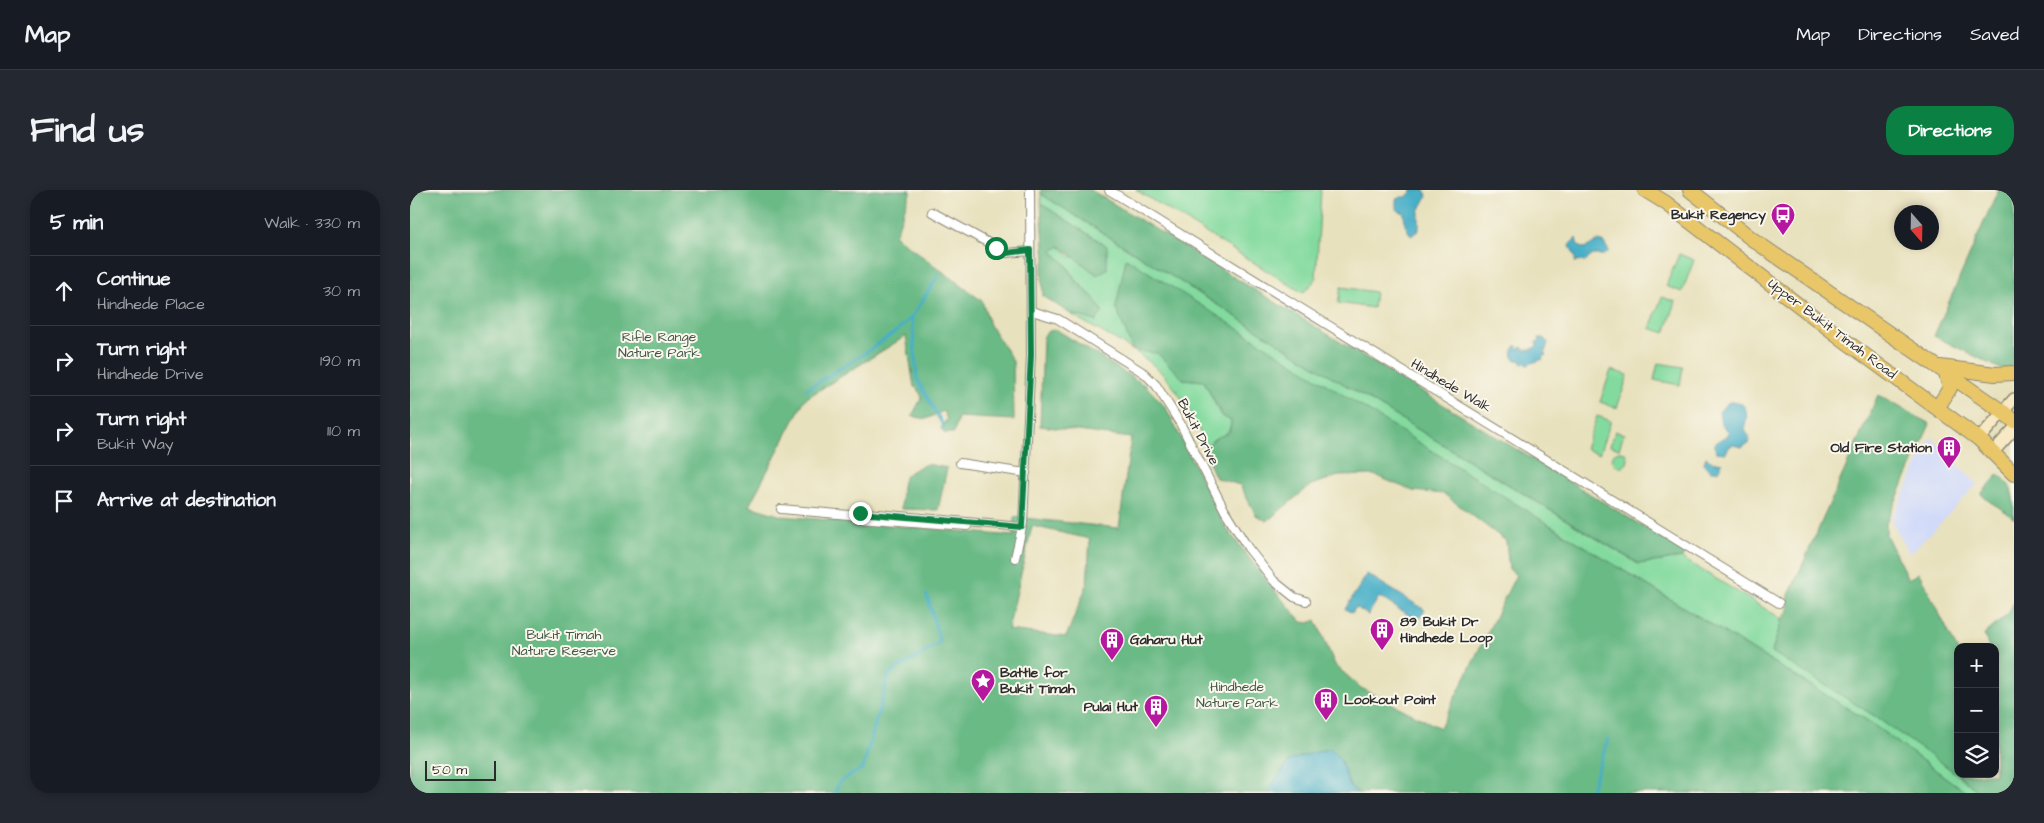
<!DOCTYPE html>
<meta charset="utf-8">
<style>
:root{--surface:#171b24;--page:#242831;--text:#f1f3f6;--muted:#9ea1a6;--line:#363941;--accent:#0b8043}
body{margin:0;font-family:"Architects Daughter",sans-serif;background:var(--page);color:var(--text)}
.controls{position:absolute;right:15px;bottom:15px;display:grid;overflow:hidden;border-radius:10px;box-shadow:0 2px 8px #0003}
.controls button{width:45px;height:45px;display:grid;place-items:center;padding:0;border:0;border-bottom:1px solid var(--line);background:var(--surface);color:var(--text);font:25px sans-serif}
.compass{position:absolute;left:1484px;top:15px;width:45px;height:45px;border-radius:50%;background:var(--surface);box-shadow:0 2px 8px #0003;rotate:160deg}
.scale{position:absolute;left:15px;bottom:12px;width:71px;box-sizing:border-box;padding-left:5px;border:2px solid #2b2b2b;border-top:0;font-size:14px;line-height:18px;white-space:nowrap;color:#2b2b2b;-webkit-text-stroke:4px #fbf7ec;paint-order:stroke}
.stop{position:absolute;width:15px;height:15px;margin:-11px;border:4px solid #0b8043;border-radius:50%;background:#fff}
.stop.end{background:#0b8043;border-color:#fff;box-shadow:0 1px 5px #0008}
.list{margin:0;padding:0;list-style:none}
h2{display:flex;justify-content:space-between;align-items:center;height:65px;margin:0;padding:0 20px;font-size:21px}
h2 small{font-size:16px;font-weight:400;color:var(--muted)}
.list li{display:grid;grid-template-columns:32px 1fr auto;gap:15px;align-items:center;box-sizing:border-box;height:70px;padding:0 20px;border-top:1px solid var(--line)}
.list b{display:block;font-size:19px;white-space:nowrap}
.list p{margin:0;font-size:16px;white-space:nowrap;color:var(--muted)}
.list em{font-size:16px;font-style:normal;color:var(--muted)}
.icon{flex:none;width:28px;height:28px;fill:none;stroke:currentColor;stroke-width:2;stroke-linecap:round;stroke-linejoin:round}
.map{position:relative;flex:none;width:1604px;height:603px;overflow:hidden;border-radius:20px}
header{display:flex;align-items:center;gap:30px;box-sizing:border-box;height:70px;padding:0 25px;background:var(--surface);border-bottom:1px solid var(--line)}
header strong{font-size:24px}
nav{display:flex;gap:28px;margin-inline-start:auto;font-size:18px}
.intro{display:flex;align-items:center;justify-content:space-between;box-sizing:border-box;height:120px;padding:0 30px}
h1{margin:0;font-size:35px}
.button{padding:12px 22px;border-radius:20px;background:var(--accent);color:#fff;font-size:18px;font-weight:700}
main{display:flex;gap:30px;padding:0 30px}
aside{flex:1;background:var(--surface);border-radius:20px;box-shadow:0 2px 8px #0003}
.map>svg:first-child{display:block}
</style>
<header>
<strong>Map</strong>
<nav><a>Map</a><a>Directions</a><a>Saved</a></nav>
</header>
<div class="intro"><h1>Find us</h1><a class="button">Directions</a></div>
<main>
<aside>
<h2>5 min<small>Walk · 330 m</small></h2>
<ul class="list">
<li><svg class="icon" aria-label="ahead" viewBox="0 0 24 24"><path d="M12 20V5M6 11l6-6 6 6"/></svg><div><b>Continue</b><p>Hindhede Place</p></div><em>30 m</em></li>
<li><svg class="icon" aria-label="right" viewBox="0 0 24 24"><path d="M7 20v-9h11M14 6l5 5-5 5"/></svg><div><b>Turn right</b><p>Hindhede Drive</p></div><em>190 m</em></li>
<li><svg class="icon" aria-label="right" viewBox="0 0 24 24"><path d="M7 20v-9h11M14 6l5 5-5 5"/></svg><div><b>Turn right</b><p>Bukit Way</p></div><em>110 m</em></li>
<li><svg class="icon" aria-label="arrive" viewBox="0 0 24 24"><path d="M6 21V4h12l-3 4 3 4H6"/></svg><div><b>Arrive at destination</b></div></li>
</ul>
</aside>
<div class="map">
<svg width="1604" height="603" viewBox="0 0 1604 603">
<rect width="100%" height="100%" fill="#fbf7ec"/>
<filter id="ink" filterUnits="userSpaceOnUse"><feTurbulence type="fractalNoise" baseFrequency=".02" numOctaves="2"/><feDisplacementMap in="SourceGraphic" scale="10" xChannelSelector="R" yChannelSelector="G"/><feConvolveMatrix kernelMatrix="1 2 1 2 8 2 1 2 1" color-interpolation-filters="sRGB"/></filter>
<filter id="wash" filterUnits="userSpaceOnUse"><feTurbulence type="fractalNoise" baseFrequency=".0096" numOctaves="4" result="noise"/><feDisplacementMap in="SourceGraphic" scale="20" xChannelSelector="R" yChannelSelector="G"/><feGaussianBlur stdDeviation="1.12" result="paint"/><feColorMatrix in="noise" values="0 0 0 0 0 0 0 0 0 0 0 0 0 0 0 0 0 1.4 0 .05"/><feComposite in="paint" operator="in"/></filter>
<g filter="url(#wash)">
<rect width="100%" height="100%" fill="#e8e1bd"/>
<path fill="#d0daf9" d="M1521,247L1567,294L1522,342L1499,364L1481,330Z"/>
<path fill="#83da9f" stroke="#578265" d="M726,0H911L906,89L893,103Z
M631,4L919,185L1228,374L1272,368L1372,429L1363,462C1434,506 1506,549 1570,603H1557L1458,531L1138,334L747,163L773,189L794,191L811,226L821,230C820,250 807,244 797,257C786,234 775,210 758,190C733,160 692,144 659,123L686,131L683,107L667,91L655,73L642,62L649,56L661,67L697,56L631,14Z
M1269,64L1284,70L1272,102L1256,96Z
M931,97L965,102L963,118L928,113Z
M1252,107L1266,112L1255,143L1240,138Z
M1248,173L1273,177L1270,195L1244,190Z
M1201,180L1218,185L1207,218L1190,212Z
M1187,226L1201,231L1189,264L1175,259Z
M1205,241L1214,244L1209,259L1200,256Z
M1202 269a8 8 0 1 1 16 0a8 8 0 1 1-16 0Z"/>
<path fill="#6aba86" stroke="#4a7258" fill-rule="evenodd" d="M0,0H501L485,46L572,111L580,135L603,171L604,230L548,227L544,243H534L531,238L537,229L533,221L516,229L502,226L512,207L507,198L504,197L496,146L395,209L339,316L372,326L604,346V327L709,338L721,248L630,236L633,147L638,141L647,140L736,196L756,218L814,335L859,394L892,432L899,433L906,430L925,475L951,498L1030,538L1106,385L1099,379L1096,351L1034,304L1003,301L964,285L928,286L901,295L857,331L846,325L830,295L806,288L794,262C796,258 800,252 804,249C815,242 820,248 821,231L812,226L794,191L773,189L747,163L723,161L706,117L716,68L1138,334L1458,531L1557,603H949L940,597L930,569L864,593L856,603H0ZM622,336L680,349L677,395L656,447L598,440Z
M631,0H681L1275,362L1272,368L1229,374L919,185L631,4Z
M1588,0H1604V174L1593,180L1524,146Z
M631,14L697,56V79L687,85L650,56L642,62L655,73L666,91L683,107L693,122L686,131L659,123L633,106L632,80L635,69Z
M1468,205L1520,234L1476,333V345L1498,389L1509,383L1548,461V584H1585V457H1579L1574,445L1598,424L1604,412V603H1570L1550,586L1463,525L1362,462L1372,429L1378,421L1379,405Z
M517,274L537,278L528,320L491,319C493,291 487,285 517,274Z
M1589,284C1604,297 1604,308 1604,329C1594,318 1581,315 1571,304Z"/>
<path fill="#47afc7" stroke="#396d79" d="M1003,0H1015L1017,6L1009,21V40L1001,46L995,35L994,23L986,19V9L992,7H996Z
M1166,48L1168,56C1177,62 1181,52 1189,51L1194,53L1199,61L1194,65H1183L1175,71L1165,72C1167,63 1160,61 1160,54Z
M1129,148H1134L1138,153L1135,162L1136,165L1132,167L1133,169L1117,175L1116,172L1112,174L1111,170H1105C1101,165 1102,159 1107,155L1108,159L1112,157L1114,160H1121L1127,156L1126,152L1130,151Z
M1320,212C1338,210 1339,225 1334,238L1339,247V253L1332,257L1323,255L1319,257L1316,263L1306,262L1304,255L1306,252L1318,245L1319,242L1311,234L1309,222L1316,214Z
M1296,267L1301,271L1312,273L1309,280C1302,283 1297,280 1294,273Z
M957,384L1015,420L1008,431L969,407L958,425L946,417L942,423L935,419Z
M920,558L930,569L940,597L949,603H856L880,570Z"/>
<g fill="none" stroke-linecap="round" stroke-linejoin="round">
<path stroke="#47afc7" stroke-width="3" d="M502,127L507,189L534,237
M397,199L454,164L488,140L502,127L529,84
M425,603L429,592L453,578L479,484L530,453L517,405
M1180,603L1198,549"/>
</g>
</g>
<g filter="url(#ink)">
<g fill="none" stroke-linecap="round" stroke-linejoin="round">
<defs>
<path id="minor" d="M699,0L1369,413
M522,22L597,63L620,61
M622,121L648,129L734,183L746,195L770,233L815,321L838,358L864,391L884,407L896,411
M550,273L616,283
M371,319L439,325L457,323L612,337
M440,325L448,328L557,336
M605,368L613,333L621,165L620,0"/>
<path id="secondary" d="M1569,249L1604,209
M1583,262L1604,239"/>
<path id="trunk" d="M1235,0L1256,13L1430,147L1569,249L1604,284
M1280,0L1342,49L1593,222L1604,231
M1530,177L1585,184L1604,183
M1528,217L1540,198L1536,184"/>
</defs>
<use href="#minor" stroke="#8a8674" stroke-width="10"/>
<use href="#secondary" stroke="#8a8674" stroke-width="14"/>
<use href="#trunk" stroke="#8a8674" stroke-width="16"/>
<use href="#minor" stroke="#fff" stroke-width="8"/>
<use href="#secondary" stroke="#f6e9c3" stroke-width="11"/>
<use href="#trunk" stroke="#e9c769" stroke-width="14"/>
</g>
</g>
<g fill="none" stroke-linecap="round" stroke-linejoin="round" filter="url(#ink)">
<path stroke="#0b8043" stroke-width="6" d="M450,323L612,337L621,165L620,60L597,63L586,58"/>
</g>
<defs>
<symbol id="bus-pin" viewBox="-11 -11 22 30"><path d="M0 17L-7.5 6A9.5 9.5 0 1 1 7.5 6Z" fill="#b5179e" stroke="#fbf7ec"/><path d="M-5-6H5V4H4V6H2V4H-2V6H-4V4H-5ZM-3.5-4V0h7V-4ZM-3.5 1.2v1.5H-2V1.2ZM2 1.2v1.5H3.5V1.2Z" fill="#fff"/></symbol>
<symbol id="building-pin" viewBox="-11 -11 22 30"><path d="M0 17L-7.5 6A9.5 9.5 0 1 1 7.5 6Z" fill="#b5179e" stroke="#fbf7ec"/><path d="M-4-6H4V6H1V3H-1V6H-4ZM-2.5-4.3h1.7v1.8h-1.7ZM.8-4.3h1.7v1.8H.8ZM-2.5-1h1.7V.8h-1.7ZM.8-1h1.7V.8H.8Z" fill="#fff"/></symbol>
<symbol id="sight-pin" viewBox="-11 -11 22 30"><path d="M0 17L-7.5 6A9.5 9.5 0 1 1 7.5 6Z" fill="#b5179e" stroke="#fbf7ec"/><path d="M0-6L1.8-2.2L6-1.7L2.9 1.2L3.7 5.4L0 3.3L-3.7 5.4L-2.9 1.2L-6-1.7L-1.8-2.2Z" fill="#fff"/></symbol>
</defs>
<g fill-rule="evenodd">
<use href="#bus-pin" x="1359" y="11" width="28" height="38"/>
<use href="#building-pin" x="1525" y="244" width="28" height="38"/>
<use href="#building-pin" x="958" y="426" width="28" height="38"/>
<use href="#building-pin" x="688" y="436" width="28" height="38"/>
<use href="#sight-pin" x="559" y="477" width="28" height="38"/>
<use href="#building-pin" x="902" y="496" width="28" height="38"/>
<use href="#building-pin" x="732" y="503" width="28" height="38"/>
</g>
<g text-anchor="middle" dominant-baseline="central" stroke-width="4" stroke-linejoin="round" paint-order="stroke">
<g font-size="14" font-weight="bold" fill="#2b2b2b" stroke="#fbf7ec" text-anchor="start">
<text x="1356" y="25" text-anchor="end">Bukit Regency</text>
<text x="1522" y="258" text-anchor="end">Old Fire Station</text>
<text x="990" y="432">89 Bukit Dr<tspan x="990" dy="16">Hindhede Loop</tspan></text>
<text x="720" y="450">Gaharu Hut</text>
<text x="590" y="483">Battle for<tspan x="590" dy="16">Bukit Timah</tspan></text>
<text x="934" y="510">Lookout Point</text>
<text x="728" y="517" text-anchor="end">Pulai Hut</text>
</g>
<g font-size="14" fill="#2b2b2b" stroke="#fbf7ec">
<text transform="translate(1422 139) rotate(37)">Upper Bukit Timah Road</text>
<text transform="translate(1041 196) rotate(31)">Hindhede Walk</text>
<text transform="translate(788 242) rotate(62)">Bukit Drive</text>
</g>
<g font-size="14" fill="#415748" stroke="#fbf7ec">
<text x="249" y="147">Rifle Range<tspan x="249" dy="16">Nature Park</tspan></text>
<text x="154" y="445">Bukit Timah<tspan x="154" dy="16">Nature Reserve</tspan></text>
<text x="827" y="497">Hindhede<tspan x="827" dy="16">Nature Park</tspan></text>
</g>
</g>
</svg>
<div class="controls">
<button>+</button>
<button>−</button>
<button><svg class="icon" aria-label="layers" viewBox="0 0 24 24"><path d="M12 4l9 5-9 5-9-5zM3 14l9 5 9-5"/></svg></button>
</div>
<svg class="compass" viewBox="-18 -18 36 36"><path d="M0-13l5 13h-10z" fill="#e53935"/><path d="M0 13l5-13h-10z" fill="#9ea1a6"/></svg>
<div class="scale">50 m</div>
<div class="stop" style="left:586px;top:58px"></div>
<div class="stop end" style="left:450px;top:323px"></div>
</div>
</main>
